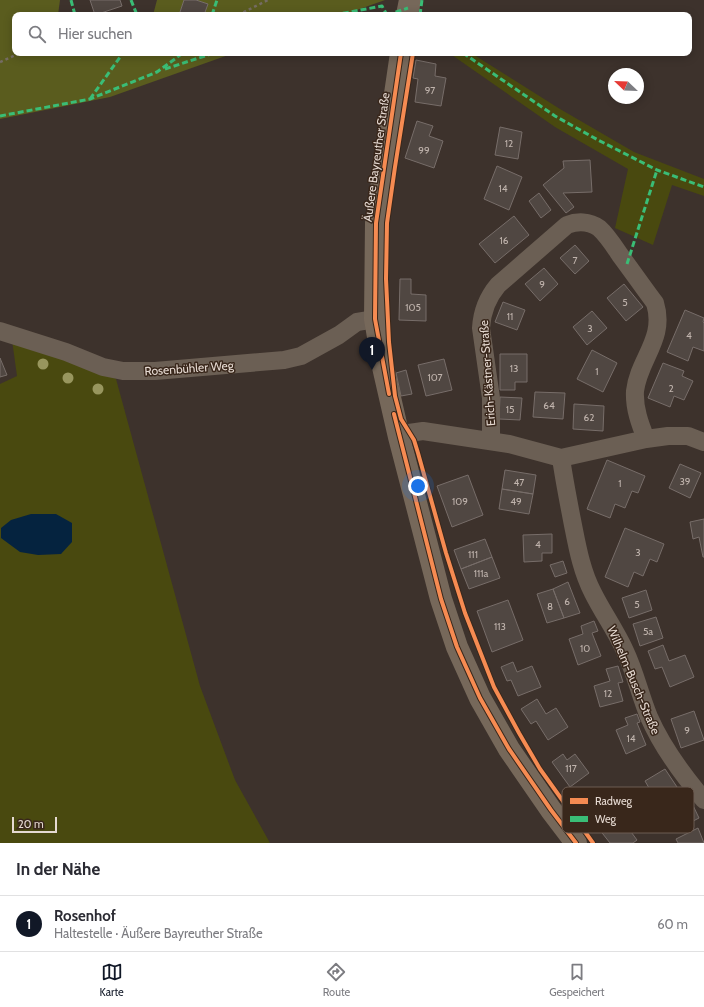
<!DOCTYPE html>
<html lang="de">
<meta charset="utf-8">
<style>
:root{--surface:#fff;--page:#f2f2f3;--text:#2b2b33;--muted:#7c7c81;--line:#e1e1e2;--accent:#111827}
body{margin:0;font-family:Cabin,sans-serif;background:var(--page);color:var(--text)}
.compass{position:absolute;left:608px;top:68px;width:36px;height:36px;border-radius:50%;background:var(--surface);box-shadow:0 2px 10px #0003;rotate:293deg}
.scale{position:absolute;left:12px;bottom:10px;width:45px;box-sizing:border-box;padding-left:4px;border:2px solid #e5d9d1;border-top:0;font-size:11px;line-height:14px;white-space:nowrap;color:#e5d9d1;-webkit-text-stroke:3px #39271b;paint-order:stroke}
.you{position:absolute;left:418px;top:486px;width:14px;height:14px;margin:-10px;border:3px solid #fff;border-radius:50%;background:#1a73e8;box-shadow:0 0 0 6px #1a73e833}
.badge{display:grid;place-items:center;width:26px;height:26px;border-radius:50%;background:var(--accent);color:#fff;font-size:13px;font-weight:700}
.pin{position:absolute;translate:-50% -33px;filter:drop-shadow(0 1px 2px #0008)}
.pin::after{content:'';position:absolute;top:21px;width:14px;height:12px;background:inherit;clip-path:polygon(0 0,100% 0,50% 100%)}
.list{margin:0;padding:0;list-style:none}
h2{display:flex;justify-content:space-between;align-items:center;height:52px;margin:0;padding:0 16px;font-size:17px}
h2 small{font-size:13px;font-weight:400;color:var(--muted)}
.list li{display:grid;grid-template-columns:26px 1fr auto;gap:12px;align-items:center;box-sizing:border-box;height:56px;padding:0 16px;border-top:1px solid var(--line)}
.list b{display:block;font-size:15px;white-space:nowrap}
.list p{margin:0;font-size:13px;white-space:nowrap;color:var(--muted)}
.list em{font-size:13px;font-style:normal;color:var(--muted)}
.icon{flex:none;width:22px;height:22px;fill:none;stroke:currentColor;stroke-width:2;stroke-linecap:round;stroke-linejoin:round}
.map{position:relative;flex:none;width:704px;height:843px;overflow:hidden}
.search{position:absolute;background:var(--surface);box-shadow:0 2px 10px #0003;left:12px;right:12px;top:12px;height:44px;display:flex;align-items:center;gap:10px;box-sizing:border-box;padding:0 14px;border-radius:8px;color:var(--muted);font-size:15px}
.sheet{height:108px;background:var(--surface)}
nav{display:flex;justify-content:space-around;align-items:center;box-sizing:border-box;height:56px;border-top:1px solid var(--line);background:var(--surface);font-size:11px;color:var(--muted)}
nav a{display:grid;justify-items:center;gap:2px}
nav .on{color:var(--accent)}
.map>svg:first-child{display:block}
</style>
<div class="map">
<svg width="704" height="843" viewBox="0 0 704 843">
<rect width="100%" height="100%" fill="#3d322c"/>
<path fill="#49490f" d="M449,53H471L560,109L634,152L704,179V196L672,185L653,245L615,228L628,169L555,127Z
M12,340L86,366L116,379L200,686L235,780L270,843H0V384L17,376Z"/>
<path fill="#5a5c1e" d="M0,0H60L58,15H15V53H234L110,97L0,119Z
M157,0H385L343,15H153Z"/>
<path fill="#05233f" d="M31,514H56L72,523V542L61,554L38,555L20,552L1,538V528L11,520Z"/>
<path fill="#504742" stroke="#776d69" d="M90,0H120L122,6L95,15Z
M184,0H196L208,4L204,15H179Z
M416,60L436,64L435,76L446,78L441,106L415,102L418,79L413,78Z
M417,121L433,126L429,136L443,141L434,168L405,158Z
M500,127L522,132L518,159L495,155Z
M590,160L592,192L563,193L574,207L566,213L543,185L564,168L563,161Z
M497,166L522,177L509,210L484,199Z
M539,193L551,210L541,218L529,201Z
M514,216L529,235L495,263L479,244Z
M575,245L589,261L575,274L560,258Z
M544,268L558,284L540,301L525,284Z
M400,279H411V294L426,295V321L399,320Z
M624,284L643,307L626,321L607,298Z
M503,302L525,310L517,330L495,322Z
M685,310L704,318L703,322L704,323V351L693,347L688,361L667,352Z
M592,311L607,328L587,345L573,327Z
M592,350L617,363L603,392L577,379Z
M500,354H527V382H515V390H500Z
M0,358L7,375L0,377Z
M444,359L452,390L426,396L418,365Z
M663,363L684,371L682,376L693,381L684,400L674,396L670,407L648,398Z
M406,370L412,394L401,396L396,373Z
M535,392L565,393L563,419L533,417Z
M500,397L522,398L520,420L499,419Z
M574,404L604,406L603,431L573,429Z
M607,460L645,476L638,493L632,491L625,508L615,504L610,518L587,509Z
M680,464L701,473L690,498L669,488Z
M505,470L536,475L533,494L502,489Z
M468,475L483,515L452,527L437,486Z
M502,489L533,494L529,514L499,509Z
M704,519V557H703L699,537L693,539L690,522Z
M625,528L664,544L657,562L650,559L643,576L634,572L628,587L605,577Z
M552,534V553H542V561L524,562L523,535Z
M485,539L492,557L461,569L454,550Z
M492,557L500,578L469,589L461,569Z
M563,561L567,573L555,577L550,565Z
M568,582L580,613L564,618L553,589Z
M553,589L564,618L547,623L537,594Z
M646,590L652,610L629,618L622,598Z
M508,600L523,640L492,652L477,611Z
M656,617L663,638L640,646L633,624Z
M594,621L598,631L592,633L601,656L578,665L569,639L583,634L581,626Z
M663,645L669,661L685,655L694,677L670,687L662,667L655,669L648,651Z
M513,662L517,672L532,666L541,687L518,696L511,680L507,681L501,667Z
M618,666L623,682L618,683L623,701L600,707L594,686L610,681L606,669Z
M537,699L546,714L556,708L568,727L548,740L536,721L531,724L521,709Z
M694,711L704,740L681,748L671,719Z
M637,714L640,722L637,723L646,745L626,754L616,730L628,725L625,718Z
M563,754L567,760L575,754L589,773L570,787L552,762Z
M665,769L677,787L656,800L645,781Z
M688,795L699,818L676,830L665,807Z
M610,821L614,827L623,821L637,840L633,843H610L599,829Z
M698,828L704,843H678L676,839Z"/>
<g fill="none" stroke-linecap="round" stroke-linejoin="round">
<path stroke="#756c63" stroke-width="2.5" stroke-dasharray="3 3" stroke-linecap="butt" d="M238,15L268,0
M0,62L20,53"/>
<path stroke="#6b5f54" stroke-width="18" d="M0,331L66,352L103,367L123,371H155L284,360L301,356L339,335L357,322L375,319
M399,437L409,433L423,431L509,444L561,458L646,439L668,436H688L704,442
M491,441V398L481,328C482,311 487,298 498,285L567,225C577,221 589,221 599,228C607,235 614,246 620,255C632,271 643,287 655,303C666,339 639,358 635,391C634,408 640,424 646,439
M561,458C564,479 568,499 572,520C577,545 581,570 593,593C603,613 616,631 625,651C635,672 640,695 649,717C662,747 682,774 704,800"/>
<path stroke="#76685a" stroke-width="22" d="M407,15L410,0
M401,53L376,223L375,319L383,367L399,437L441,599L457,647L480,698L509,749L551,810L576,843"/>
<path stroke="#3abd76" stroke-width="3" stroke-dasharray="6 3" stroke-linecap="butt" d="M71,0L75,15
M131,0L137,15
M212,15L217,0
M334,15L382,6L387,15
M387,15L408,8
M420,15L422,0
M463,53L555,116L598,140L657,170L704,187
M165,69L214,53
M90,99L123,53
M0,116L90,99L157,72L183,53
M627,264L657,170"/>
<defs>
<path id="cycleway" d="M413,53L395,167L387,223L386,279L389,342L395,396L401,419L414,440L418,453L446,553L465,613L494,687L519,733L540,769L593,843
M389,394L375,319L376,223L401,53
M394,414L441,599L457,647L480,698L509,749L551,810L576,843"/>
</defs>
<use href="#cycleway" stroke="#39271b" stroke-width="6"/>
<use href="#cycleway" stroke="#f68b52" stroke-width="4"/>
</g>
<g fill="#98965e">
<circle cx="43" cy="364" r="5.5"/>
<circle cx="68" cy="378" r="5.5"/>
<circle cx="98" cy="389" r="5.5"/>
</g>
<g text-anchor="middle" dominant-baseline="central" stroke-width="3" stroke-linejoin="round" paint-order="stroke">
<g font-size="10" fill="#c0b4ad">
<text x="430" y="90">97</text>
<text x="509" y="143">12</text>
<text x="424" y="150">99</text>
<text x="503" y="188">14</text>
<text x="504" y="240">16</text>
<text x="575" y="260">7</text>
<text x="542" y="284">9</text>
<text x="625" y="302">5</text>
<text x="413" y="307">105</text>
<text x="510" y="316">11</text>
<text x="590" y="328">3</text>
<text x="689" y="335">4</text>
<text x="514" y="368">13</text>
<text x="597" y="371">1</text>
<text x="435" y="377">107</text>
<text x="671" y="388">2</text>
<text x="549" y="405">64</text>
<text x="510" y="409">15</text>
<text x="589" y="417">62</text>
<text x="685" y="481">39</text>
<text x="519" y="482">47</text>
<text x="620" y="483">1</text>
<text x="460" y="501">109</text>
<text x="516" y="501">49</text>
<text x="538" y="544">4</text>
<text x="638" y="552">3</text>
<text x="473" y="554">111</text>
<text x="481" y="573">111a</text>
<text x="567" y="601">6</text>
<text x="637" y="604">5</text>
<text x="550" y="606">8</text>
<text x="500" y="626">113</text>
<text x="648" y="631">5a</text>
<text x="585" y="648">10</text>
<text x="608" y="693">12</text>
<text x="687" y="730">9</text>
<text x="631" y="738">14</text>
<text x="571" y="768">117</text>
</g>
<g font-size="12" fill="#e5d9d1" stroke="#39271b">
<text transform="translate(376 157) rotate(-82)">Äußere Bayreuther Straße</text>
<text transform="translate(189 368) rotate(-4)">Rosenbühler Weg</text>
<text transform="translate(487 373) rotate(-94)">Erich-Kästner-Straße</text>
<text transform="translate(634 680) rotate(67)">Wilhelm-Busch-Straße</text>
</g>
</g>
<rect x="562" y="787" width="132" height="46" rx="6" fill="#39271b" stroke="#6d5c52" stroke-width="1"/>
<rect x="570" y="798" width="18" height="6" fill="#f68b52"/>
<rect x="570" y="816" width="18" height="6" fill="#3abd76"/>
<g font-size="11" fill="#e5d9d1">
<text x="595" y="805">Radweg</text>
<text x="595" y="823">Weg</text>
</g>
</svg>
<svg class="compass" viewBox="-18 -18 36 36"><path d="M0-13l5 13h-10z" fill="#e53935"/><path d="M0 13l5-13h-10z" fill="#7c7c81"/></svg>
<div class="scale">20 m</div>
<div class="you"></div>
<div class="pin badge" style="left:372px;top:370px">1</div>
<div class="search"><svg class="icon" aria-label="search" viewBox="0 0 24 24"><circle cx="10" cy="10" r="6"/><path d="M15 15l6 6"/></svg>Hier suchen</div>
</div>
<section class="sheet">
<h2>In der Nähe<small></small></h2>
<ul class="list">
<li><span class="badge">1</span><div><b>Rosenhof</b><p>Haltestelle · Äußere Bayreuther Straße</p></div><em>60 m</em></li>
</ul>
</section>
<nav>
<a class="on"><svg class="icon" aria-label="map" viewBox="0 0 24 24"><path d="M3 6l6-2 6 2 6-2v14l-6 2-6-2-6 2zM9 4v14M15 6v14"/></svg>Karte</a>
<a><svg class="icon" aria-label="directions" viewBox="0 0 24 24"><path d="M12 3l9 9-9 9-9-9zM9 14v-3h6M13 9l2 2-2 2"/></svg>Route</a>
<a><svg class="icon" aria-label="saved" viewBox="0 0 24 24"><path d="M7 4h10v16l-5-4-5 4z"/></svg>Gespeichert</a>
</nav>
